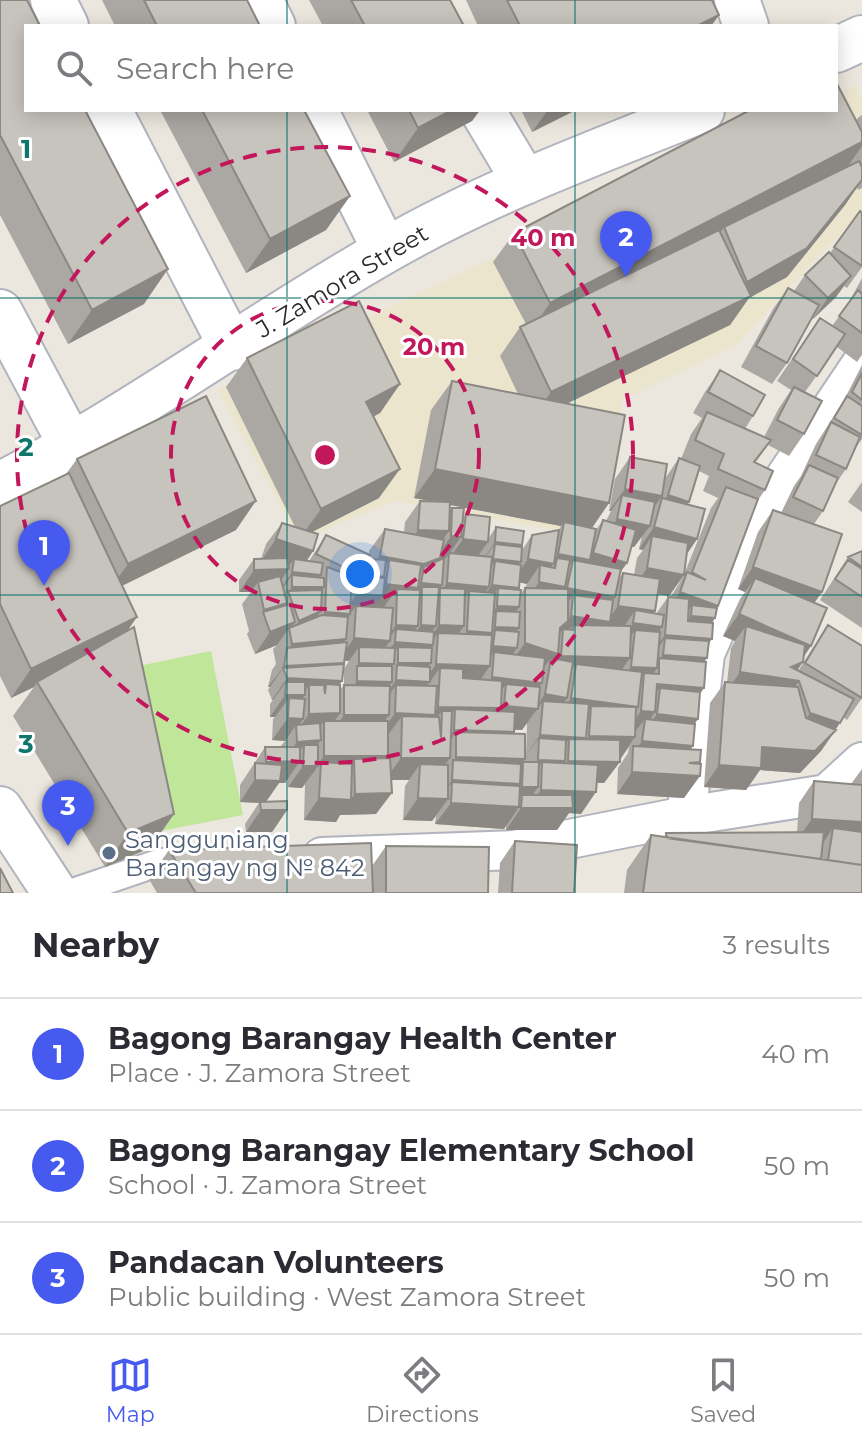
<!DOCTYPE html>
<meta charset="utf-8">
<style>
:root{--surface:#fff;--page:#f2f2f3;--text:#2b2b33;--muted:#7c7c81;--line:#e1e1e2;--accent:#475af0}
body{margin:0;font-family:Montserrat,sans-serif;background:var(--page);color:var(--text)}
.you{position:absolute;left:360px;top:574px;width:28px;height:28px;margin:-20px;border:6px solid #fff;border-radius:50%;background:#1a73e8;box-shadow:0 0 0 12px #1a73e833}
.badge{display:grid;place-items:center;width:52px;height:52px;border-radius:50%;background:var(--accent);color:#fff;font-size:26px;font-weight:700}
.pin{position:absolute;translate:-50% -66px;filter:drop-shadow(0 2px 4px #0008)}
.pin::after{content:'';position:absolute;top:42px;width:28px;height:24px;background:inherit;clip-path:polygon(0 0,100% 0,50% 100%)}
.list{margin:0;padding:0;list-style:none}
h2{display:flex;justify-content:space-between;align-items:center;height:104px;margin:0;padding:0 32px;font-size:34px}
h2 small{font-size:26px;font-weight:400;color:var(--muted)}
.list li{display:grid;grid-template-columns:52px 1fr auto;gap:24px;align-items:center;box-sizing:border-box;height:112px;padding:0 32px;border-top:2px solid var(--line)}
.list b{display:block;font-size:30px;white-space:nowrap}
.list p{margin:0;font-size:26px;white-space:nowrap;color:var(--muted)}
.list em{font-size:26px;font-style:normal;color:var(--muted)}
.icon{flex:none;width:44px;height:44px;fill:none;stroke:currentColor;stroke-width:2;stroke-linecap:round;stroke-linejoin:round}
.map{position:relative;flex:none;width:862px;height:893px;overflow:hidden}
.search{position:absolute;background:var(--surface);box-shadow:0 4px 20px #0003;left:24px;right:24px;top:24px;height:88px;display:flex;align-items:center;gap:20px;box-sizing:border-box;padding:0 28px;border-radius:0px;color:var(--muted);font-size:30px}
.sheet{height:440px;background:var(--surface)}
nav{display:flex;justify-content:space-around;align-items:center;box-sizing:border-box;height:112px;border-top:2px solid var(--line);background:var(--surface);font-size:22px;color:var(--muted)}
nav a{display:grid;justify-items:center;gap:4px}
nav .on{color:var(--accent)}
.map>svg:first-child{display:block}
</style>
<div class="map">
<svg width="862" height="893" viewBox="0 0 862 893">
<rect width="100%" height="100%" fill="#ece7de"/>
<path fill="#ece5ce" d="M856,85L862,99V211L737,344L623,400L592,537L394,501L299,541L217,389L804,110H836V95Z"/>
<path fill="#c0e699" d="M211,651L243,815L151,833L119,670Z"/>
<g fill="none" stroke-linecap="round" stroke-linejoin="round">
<defs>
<path id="service" d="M70,893L161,862L193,861"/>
<path id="pedestrian" d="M688,801L705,654L774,494L862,363
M322,857L514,850L686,816L827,794L862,762"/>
<path id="minor" d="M53,0L66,26
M260,0L273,26
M737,0L746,26
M836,50L862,38
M109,110L232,348
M315,110L385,250
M482,110L525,182
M0,312L72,447
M0,485C133,415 254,326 385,251C485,193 595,153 702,110"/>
<path id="tertiary" d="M0,809L55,893"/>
</defs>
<use href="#service" stroke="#b1b3be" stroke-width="30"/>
<use href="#pedestrian" stroke="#b1b3be" stroke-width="42"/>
<use href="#minor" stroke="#b1b3be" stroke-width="48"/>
<use href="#tertiary" stroke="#b1b3be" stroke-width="48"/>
<use href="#service" stroke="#fff" stroke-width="26"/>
<use href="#pedestrian" stroke="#fff" stroke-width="38"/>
<use href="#minor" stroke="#fff" stroke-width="44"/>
<use href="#tertiary" stroke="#fff" stroke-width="44"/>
</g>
<path fill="#aba8a3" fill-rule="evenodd" d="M0,0L144,304L68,344L0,215Z
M102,0H247L260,26H115Z
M309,0H450L464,26H323Z
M466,0H712L719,15L711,26H478Z
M160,110H304L350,196L326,230L246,273Z
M367,110H480L472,121L394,162Z
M521,110H576L532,132Z
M862,115V188L858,190L857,187L845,205L787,277L749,298L730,325L567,403L609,503L592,528L596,530L603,520L606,521L611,511H609L615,479L630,457L664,480L679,458L681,459L691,434L702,418L693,413L705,392L720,370L753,416L745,429L764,437L779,408L791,390L777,381L820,318L832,326L848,304L862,278V355L857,362L837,347L805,392L804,434L789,456L768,445L755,463L765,490L758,500L717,608L715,618L712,623L704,662L691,749L700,762L684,798L617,794L618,768L628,753L629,747L604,783H597L581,814L569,813L557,830H506V825L504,829L435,824L436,816L432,821L403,820L405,786L409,780H391L376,814L340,815L336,822L304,820L305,784L310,778L302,788L288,787V778L285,783H279L266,802L287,810L272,832H246L245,824L259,803L240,802V785L265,747H280L285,741L272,740L273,719L275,717H270V704L273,700H272L268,690L270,687H268L272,670L276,664L273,649L277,645L255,654L247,634L249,631L242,604L251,592H239V580L254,559H261L266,544L282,523L295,527L226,387L247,358L400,384L380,413L373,417L379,498L312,532L313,551L307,561H309L326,535L369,555V551L385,529L404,533L405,522L420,501H431L414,498L431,410L452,381L518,394L500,356L520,327L526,324L493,262L514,233L856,120L859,117ZM699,471L709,476L703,491L718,498L711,508L683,577L670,598L668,597L656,614H653L655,611L658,594L669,596L684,575L687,554L697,539L687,504ZM450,505L561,526L559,530L532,535L522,550V545L496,527L488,539L466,514L463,517L452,508L450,510ZM642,536L639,549L643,550L637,558L634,575L623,573L619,579L620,572L627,563L631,547H634ZM520,582L527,584L520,595L518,589ZM344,660L349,661L344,669V685L340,690L339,685L342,681L343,664ZM527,723L526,756L525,758L513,734L514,730H522Z
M860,211L862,213V267L847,288L844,286L836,297L813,319L811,318L787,363L772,384L741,367L773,309L788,288L794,291L805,275L830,253Z
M862,365V439L854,450L846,469L836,483L823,511L814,524L822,592L814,603L804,657L797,671H798L828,625L862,646V698L847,720L843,717L835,729L836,730L821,751L800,773L760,770L746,790L704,787L710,703L725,682H727L731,648L735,641L723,636L740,599L745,592L738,589L758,532L773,510L781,513L794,486L801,476L816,444L844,400Z
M77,459L236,530L122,586L129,629L174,814L150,848L105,867L13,716L34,687L11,698L0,676V506L66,474Z
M862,482V512L848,502Z
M862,551V628L820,600L848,557Z
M862,769V893H624L627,870L651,835L664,837L666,833L797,832L799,803L814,781L851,784Z
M515,841L574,893H498L500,863Z
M386,846L488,893H157L149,879L169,850L372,866Z"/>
<path fill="#8b8884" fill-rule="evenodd" d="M719,15L711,26H697Z
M452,110H480L472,121L394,162L418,128Z
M548,110H576L532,132Z
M862,142V146L846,169L724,227L719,234L530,332L550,303Z
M862,180L845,205L787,277L749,298L730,325L531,421L551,392L730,305L747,282Z
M350,196L326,230L246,273L270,239Z
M168,269L144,304L68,344L92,310Z
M851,276L836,297L813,319L828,298Z
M400,384L380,413L345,431L366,402Z
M400,469L379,498L300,538L321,509Z
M435,469L609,503L589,532L564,522L561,526L414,498Z
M625,489L662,496L646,518L622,495L611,511H609Z
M668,495L689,502L673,523L660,506Z
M256,501L236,530L107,593L128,564Z
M617,519L650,526L634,547L602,540Z
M654,527L697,539L682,561L652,536L643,550L639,549Z
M418,530L449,531L434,552L403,551Z
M451,536L461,537L446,558H440L425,579L424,567L412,584L389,560L378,576L384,577L371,595H378L386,584L417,588L421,583L442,585L427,607L422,587L410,605L397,589L384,607L376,606L368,618L356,606L335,635L310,633L325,612L343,613L357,594L358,580L363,573L367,574L380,556L436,558Z
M276,539L313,551L298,573L321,575L313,587H324L309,609L289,592L292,587V575L279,594H277L292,572L294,559L287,569L261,561Z
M463,539L488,542L473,563L449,559Z
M495,542L522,545L511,561L521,562L505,584L495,561L481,581L477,580L493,559L495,544L480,564Z
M593,553L627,563L611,585L573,560L560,579L555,568L557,558L541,582L565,587L550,608L524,604L539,582L540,565L527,584L513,581L528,559L551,564L558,554L589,560Z
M753,567L822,592L807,613L755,578L745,592L738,589Z
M647,568L684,575L669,596L632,590Z
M289,569L273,591L258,582L251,592H239L254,570Z
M447,583L489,587L474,608L469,591L458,607L440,593Z
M492,585L519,588L506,606L519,607L505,627L519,628L505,647L517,648L502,670L494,652L484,666H490L475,688L440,668L414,703L396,685L384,702H381L396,680L397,665L385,682H392L377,703L344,699L357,681V666L344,685L359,663H380L395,642L396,629L387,641H390L375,662L359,647L349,661L339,660L354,638L385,640L396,625L418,626L406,643H408L421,625L436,626L423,644L425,645L439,625L464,626L448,648L438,633L430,645H433L420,663H431L419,681L424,682L436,664L480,666L493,646L495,630L477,655L451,652L467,631L491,633L495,627L496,611L484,628H482L497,606L498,588L485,607L477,606ZM398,647V663L385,682H382L394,664L387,663Z
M567,588L615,597L600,619L573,595L562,611Z
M680,592L718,606L710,618H715L701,638L712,639L699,657L707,658L692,679L659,674V660L663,655L665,638L652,657L650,656L665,635L678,636L691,616L692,605L682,620L667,610Z
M618,606L655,611L646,625L662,627L647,649L635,630L624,645L618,644L633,623L635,610L622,630H573V625L563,639V629L552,643L560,628L571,616L607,621Z
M321,611L306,633L290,634L299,621Z
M739,614L811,646L799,664L803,662L791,679L799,681L784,702L725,694L740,672L791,667L746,626L735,641L723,636Z
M137,617L117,646L37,682L34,687L11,698L31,669Z
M295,622L289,630V628L277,645L255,654L270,632Z
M346,639L331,661L286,651L292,644Z
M525,643L558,654L549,666L551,658L539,674L509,665Z
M561,656L630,658L615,679L576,664L566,678L548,674Z
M344,663L331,680L342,681L327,702L325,694L326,684L313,702L309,685L303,695H305L290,717L289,698L275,717H270L285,695L286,682L273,700H272L287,678L283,668L270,687H268L284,666Z
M631,667L657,668L643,689L644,673L632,689L616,688Z
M492,677L542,683L526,705L506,684L494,701L476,699Z
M657,684L704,688L689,710L660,688L647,706Z
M545,694L567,698L552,720L543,701L522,730L488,727L504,706L535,708Z
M571,698L638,707L623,728L591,706L579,723L556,720Z
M438,707L501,708L486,730L455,709L441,728L442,711L429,728L402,716L388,735H380L395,713L433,715Z
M641,711L655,712L644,728L645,719L634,733H626Z
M340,713L325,735L324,721L314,735L296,732L309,714Z
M810,713L840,723L821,751L800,773L760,770L746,790L704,787L719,765L795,735Z
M657,714L698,719L683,740L642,736Z
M344,715H389L374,736L329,737Z
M288,718L303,719L296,729V725L285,741L272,740Z
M454,730L514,732L499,754L456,732L443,752L438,751Z
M540,735L586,738L571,760L569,739L556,759L539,738L525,756Z
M589,736L635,737L620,759L574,757Z
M321,740L306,761L304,745L293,761H300L285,783H279L265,803L240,802L266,762L283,761L297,742Z
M642,741L693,746L678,768L633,754Z
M324,756H388L373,777L354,759L342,777L321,762L302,788L288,787L303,766H316Z
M456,757L525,759L510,781L453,761Z
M401,758H450L435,779L420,764L409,780H385Z
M538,760L565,761L550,783L542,762L528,782L522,781Z
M568,761L620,762L604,783L553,782Z
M700,762L690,776H700L684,798L617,794L632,772Z
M452,780L520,784L505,806L452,782L440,799H448L432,821L403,820L418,798L439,799Z
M522,787H538L524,808H528L541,790L596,792L581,814L569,813L557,830H506L521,808L522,795L513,807H519L504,829L435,824L451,803L508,806Z
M392,793L376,814L340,815L336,822L304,820L319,798L350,800L355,794Z
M261,810H287L272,832H246Z
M174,814L150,848L105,867L128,833Z
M812,819L862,822V835L833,828L823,843L796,841Z"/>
<path fill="#c7c3bd" stroke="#8b8884" stroke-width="2" d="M0,0H27L40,26H26V110H85L168,269L92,310L0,135Z
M144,0H247L260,26H157Z
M351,0H450L464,26H365Z
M507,0H712L719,15L697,26H520Z
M836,82L862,132V142L550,303L514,233L750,110H836Z
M202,110H304L350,196L270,239Z
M409,110H452L418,128Z
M859,161L862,167V180L807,248L747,282L724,227Z
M860,211L862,213V266L834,247Z
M719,230L751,296L551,392L520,327Z
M829,252L851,276L828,298L805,275Z
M788,288L819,305L787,363L756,346Z
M858,290L862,294V333L839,316Z
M359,301L400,384L366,402L400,469L321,509L247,358Z
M820,318L845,334L817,376L793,359Z
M720,370L765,395L753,416L708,392Z
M862,373V400L852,392Z
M452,381L625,415L609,503L435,469Z
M794,387L822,401L804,434L777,420Z
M206,396L256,501L128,564L77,459Z
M847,396L862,406V435L834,418Z
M707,412L771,440L754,462L773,471L765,490L718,469L724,454L695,440Z
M831,422L860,437L846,469L816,455Z
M630,457L667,464L662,496L625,489Z
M679,458L700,466L689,502L668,495Z
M809,465L838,478L823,511L793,497Z
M69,473L137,617L31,669L0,604V506Z
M726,487L758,499L718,606L680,592L687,572L706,580L692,572Z
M622,495L655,502L650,526L617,519Z
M662,498L705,509L697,539L654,527Z
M420,501L450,502L449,531L418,530Z
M452,508H464L461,537L451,536Z
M773,510L842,534L822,592L753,567Z
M466,514L490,517L488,542L463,539Z
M603,520L636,530L627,563L593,553Z
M564,522L596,529L590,560L558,554Z
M282,523L318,534L313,551L276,539Z
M496,527L524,531L522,545L495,542Z
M385,529L444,540L440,558L424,564L380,556Z
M559,530L554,564L528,559L532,535Z
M326,535L370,555L360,575L316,554Z
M652,536L688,543L684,575L647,568Z
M495,544L522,547L521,562L493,559Z
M862,551V567L848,557Z
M449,553L492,557L489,587L447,583Z
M288,558L289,569L254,570V559Z
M444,558L442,585L421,583L424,567Z
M557,558L570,560L565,587L539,582L540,565L555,568Z
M294,559L323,563L321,575L292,572Z
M370,559L386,560L384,577L363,573Z
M389,560L421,565L418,588L386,584Z
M573,560L621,569L615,597L567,588Z
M848,560L862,569V597L835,579Z
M495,561L521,565L519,588L492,585Z
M327,567L352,576L350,614L325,612Z
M623,573L660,579L655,611L618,606Z
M292,575L324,578V587H292Z
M280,576L287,603L264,610L258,582Z
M358,576L385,578L383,596L357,594Z
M755,578L827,608L811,646L739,614Z
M422,587H439L436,626L421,625Z
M440,588L465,589L464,626L439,625Z
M498,588L521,590L519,607L497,606Z
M525,588L568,589V621L560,628L558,654L525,643Z
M397,589L420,590L418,626L396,625Z
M322,590L321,611L299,621L288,591Z
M469,591L495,593L492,633L467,631Z
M573,595L613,600L610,622L571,616Z
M668,597L689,599L688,621L713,623L712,639L665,635Z
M290,604L295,622L270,632L263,612Z
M692,605L717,608L715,618L691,616Z
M356,606L393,608L390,641L354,638Z
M635,610L664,615L662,627L633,623Z
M496,611L520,612L519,628L495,627Z
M322,615L348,617L346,639L292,644L289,628Z
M573,625L631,626L630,658L561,656L563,629L573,630Z
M828,625L862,646V698L805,663Z
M746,626L805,645L803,662L791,667L854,699L840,723L810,713L799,681L740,672Z
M134,627L174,814L128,833L37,682Z
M396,629L434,632L433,645L395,642Z
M495,630L519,632L517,648L493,646Z
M635,630L660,632L657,668L631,667Z
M438,633L492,635L490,666L436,664Z
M665,638L709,641L707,658L663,655Z
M347,642L344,663L284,666L287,648Z
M359,647L395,648L394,664L359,663Z
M398,647L432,648L431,663H398Z
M494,652L545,658L542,683L492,677Z
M551,658L573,662L567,698L545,694Z
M659,658L706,662L704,688L657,684L655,712L641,711L644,673L659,674Z
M344,664L342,681L287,678L283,668Z
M576,664L642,672L638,707L571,698Z
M397,665L430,667V682L396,680Z
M357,666H392V682L357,681Z
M440,668L463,669V678L502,681L501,708L438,707Z
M286,682H305V695H285Z
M725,682L798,687L806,718L836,730L815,751L762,747L761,768L719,765Z
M326,684L340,685V713L309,714V685H324L325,694Z
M506,684L540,687L538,709L504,706Z
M344,685L390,686L389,715H344Z
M396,685L437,686L435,715L395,713Z
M660,688L700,692L698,719L657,714Z
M289,698L305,699L303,719L288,718Z
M543,701L589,704L586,738L540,735Z
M591,706L636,707L635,737L589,736Z
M455,709L515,712L514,732L454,730Z
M442,711H452L450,758H401L402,716L439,717L441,738Z
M645,719L695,724L693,746L642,741Z
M324,721H388V756H324Z
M320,723L321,740L297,742L296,725Z
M456,732L525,734V759L456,757Z
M539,738L566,740L565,761L538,760Z
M569,739L620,740V762L568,761Z
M304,745H318V766H303Z
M633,746L701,750L700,762L689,763L701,764L700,776L632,772Z
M265,747H300V761L266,762Z
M390,758L392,793L355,794L354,759Z
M453,760L521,764L520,784L452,780Z
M321,762L352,764L351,800L319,798Z
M523,762H539L538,787H522Z
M542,762L598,765L596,792L541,790Z
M255,763L282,765L280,781L255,780Z
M420,764L448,765V799L418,798Z
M814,781L862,785V822L812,819Z
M452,782L520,786L519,807L451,803Z
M522,795H572L573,808H521Z
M287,801V810H261L260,802Z
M833,828L862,832V865L828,860Z
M824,832L821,859L667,838L666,833Z
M651,835L862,865V893H643Z
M515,841L577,845L574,893H512Z
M371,843L373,893H196L169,850Z
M386,846L489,847L488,893H386Z
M0,868L13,893H0Z"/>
<path fill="none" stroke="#0f766e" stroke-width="2" stroke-opacity="0.55" d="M287,0V26M575,0V26M287,110V893M575,110V893M0,298H862M0,595H862"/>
<g fill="none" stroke="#c2185b" stroke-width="4" stroke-dasharray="14 10">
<circle cx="325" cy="455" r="154"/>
<circle cx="325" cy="455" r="308"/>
</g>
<circle fill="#5c6f8a" stroke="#fff" stroke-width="3" cx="109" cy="853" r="8"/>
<g text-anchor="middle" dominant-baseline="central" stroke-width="6" stroke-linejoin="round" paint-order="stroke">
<g font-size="24" fill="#2b2b2b" stroke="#fff">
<text transform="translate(342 281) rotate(-31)">J. Zamora Street</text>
</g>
<g font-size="24" fill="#4e5e75" stroke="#fff" text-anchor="start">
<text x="125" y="839">Sangguniang<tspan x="125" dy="28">Barangay ng № 842</tspan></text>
</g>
</g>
<g font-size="26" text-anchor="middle" font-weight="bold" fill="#0f766e" stroke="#fff" stroke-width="6" stroke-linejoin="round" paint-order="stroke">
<text x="26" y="158">1</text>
<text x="26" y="456">2</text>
<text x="26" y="753">3</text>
</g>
<circle cx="325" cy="455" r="12" fill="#c2185b" stroke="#fff" stroke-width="4"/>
<g font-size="24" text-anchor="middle" font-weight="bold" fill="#c2185b" stroke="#fff" stroke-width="6" stroke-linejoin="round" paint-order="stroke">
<text x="543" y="246">40 m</text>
<text x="434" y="355">20 m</text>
</g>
</svg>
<div class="you"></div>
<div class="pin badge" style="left:44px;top:586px">1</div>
<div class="pin badge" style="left:626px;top:277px">2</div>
<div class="pin badge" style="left:68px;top:846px">3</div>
<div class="search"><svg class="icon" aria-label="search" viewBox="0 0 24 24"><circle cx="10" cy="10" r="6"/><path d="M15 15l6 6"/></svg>Search here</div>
</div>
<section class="sheet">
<h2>Nearby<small>3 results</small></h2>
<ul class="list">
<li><span class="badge">1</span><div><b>Bagong Barangay Health Center</b><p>Place · J. Zamora Street</p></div><em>40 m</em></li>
<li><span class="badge">2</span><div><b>Bagong Barangay Elementary School</b><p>School · J. Zamora Street</p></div><em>50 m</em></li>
<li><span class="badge">3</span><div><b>Pandacan Volunteers</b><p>Public building · West Zamora Street</p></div><em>50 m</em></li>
</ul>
</section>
<nav>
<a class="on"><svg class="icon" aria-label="map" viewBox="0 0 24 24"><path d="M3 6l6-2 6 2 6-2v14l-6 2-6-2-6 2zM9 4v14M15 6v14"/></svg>Map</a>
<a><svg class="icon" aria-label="directions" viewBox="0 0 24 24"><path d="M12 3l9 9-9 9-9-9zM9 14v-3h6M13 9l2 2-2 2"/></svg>Directions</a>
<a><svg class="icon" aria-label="saved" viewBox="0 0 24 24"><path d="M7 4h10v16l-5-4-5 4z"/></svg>Saved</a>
</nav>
